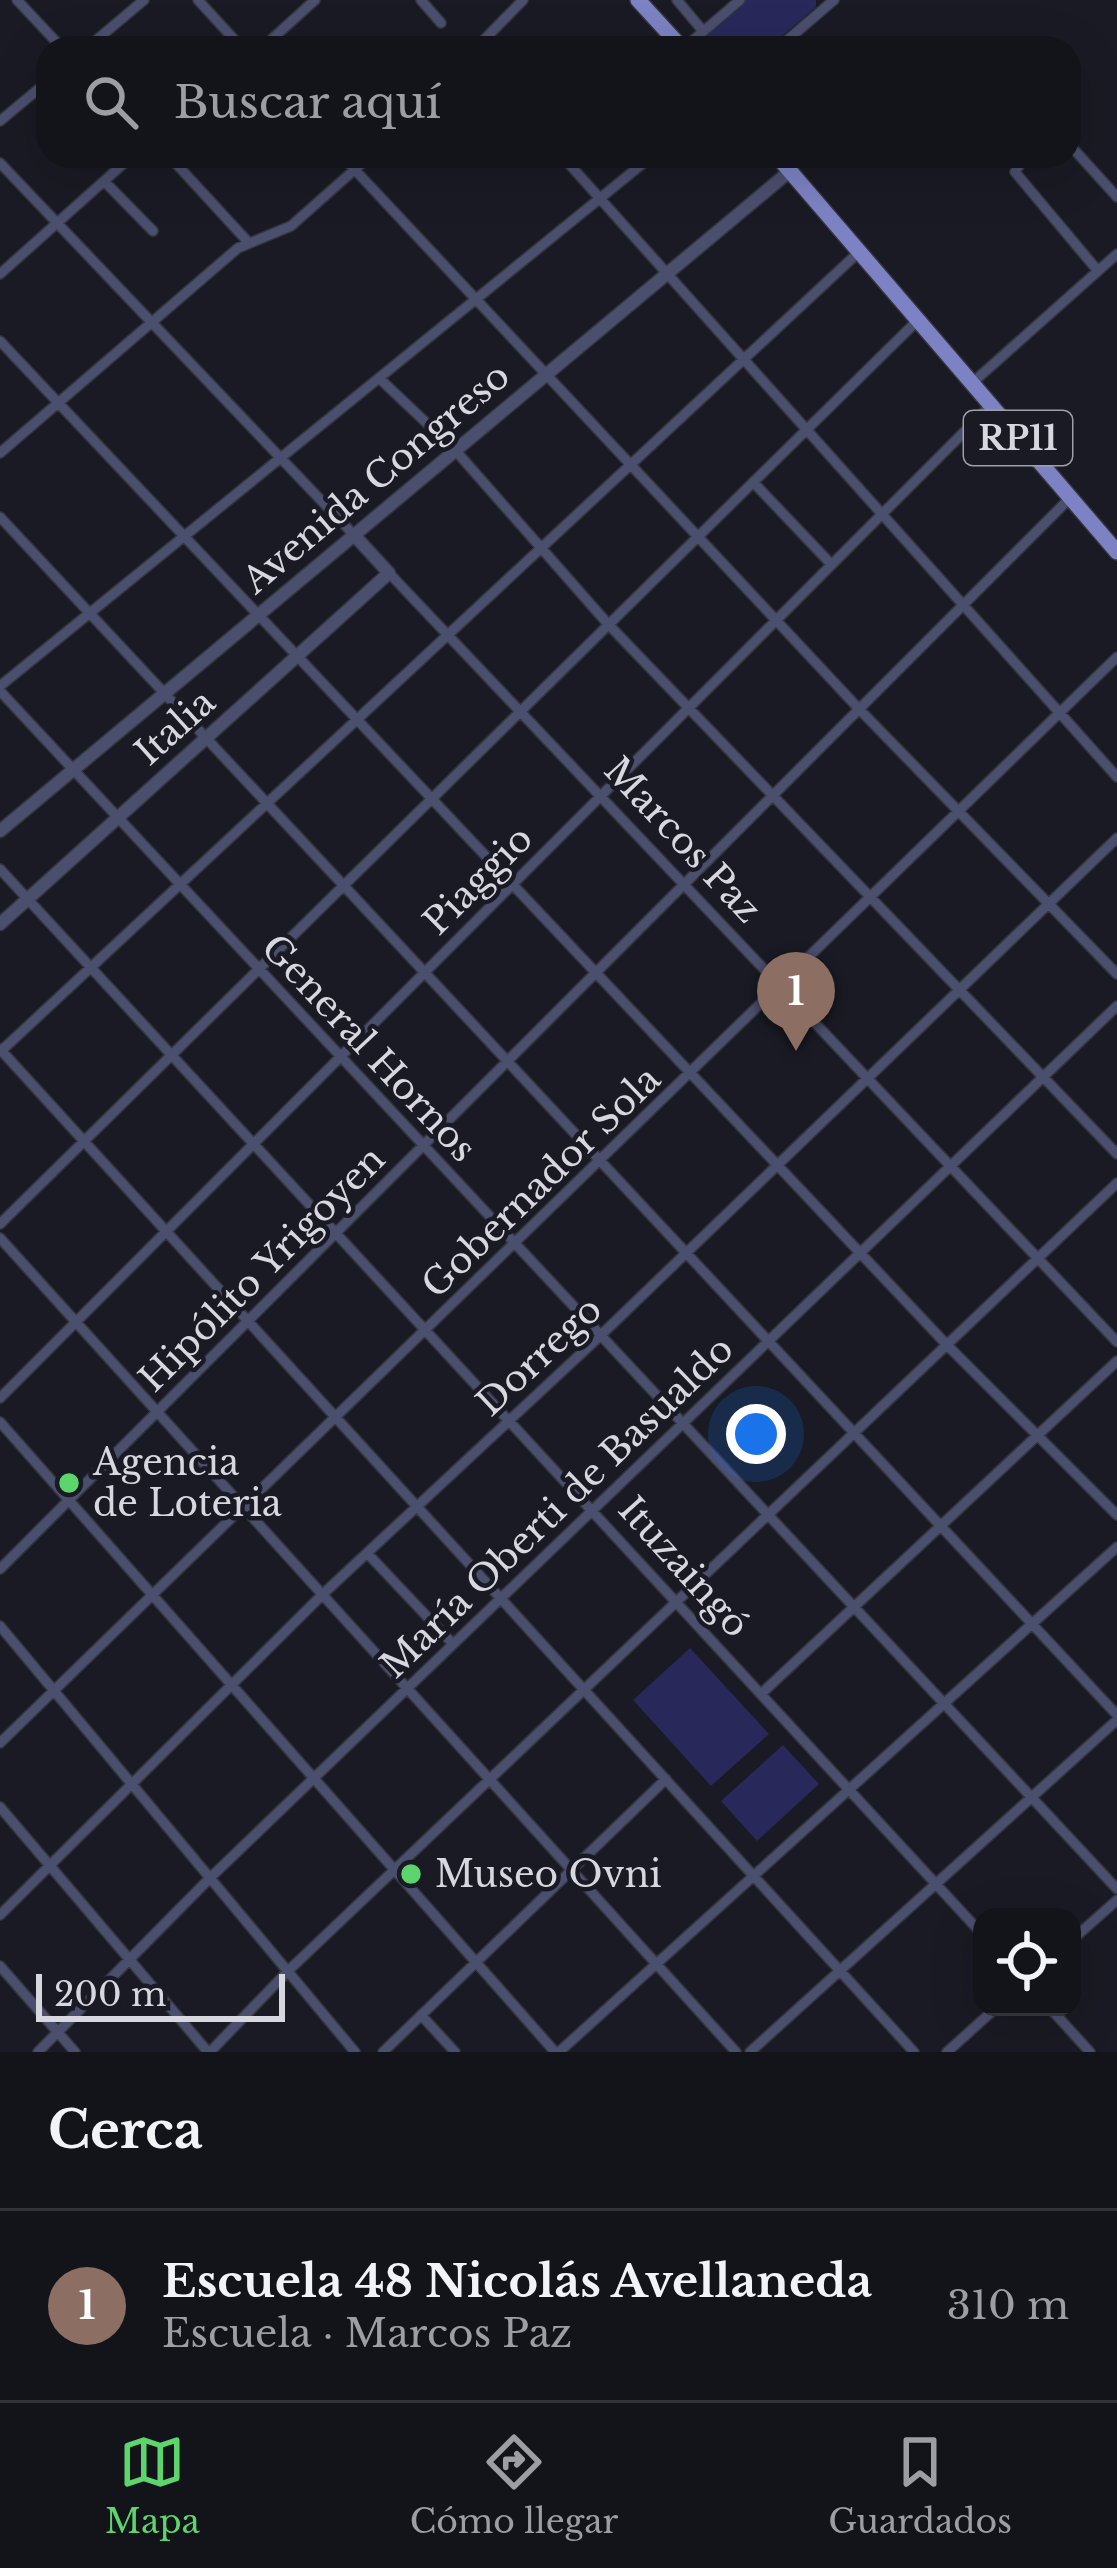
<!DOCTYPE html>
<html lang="es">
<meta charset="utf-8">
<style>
:root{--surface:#13141a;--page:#202127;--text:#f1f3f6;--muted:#9d9ea2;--line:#323339;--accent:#5dd56d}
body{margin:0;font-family:"Libre Baskerville",serif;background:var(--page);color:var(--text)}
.controls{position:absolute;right:36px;bottom:36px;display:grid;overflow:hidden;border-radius:24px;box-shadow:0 12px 48px #0002}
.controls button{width:108px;height:108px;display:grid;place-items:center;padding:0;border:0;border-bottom:3px solid var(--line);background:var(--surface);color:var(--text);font:60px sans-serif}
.scale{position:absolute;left:36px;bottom:30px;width:249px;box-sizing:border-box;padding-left:12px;border:6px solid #d7d8df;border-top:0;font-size:33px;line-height:42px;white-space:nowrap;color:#d7d8df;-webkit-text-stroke:9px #191a23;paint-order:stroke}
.you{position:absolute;left:756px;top:1434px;width:42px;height:42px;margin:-30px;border:9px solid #fff;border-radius:50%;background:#1a73e8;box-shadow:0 0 0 18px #1a73e833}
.badge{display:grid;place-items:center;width:78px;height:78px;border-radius:50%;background:var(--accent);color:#fff;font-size:39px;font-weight:700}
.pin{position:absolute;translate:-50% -99px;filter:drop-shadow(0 3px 6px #0008)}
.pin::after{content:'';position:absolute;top:63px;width:42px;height:36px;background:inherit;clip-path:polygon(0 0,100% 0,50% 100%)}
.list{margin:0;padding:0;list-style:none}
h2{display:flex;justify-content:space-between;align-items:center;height:156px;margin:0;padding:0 48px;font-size:51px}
h2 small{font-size:39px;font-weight:400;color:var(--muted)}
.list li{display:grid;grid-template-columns:78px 1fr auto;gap:36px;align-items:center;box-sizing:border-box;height:192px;padding:0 48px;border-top:3px solid var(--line)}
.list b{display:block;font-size:45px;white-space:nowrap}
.list p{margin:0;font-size:39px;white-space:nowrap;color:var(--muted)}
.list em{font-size:39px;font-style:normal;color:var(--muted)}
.icon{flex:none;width:66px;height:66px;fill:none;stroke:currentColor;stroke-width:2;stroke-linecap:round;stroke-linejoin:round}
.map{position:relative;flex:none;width:1117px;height:2052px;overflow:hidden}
.search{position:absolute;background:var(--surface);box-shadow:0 12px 48px #0002;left:36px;right:36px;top:36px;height:132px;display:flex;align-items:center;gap:30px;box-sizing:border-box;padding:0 42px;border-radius:36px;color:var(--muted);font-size:45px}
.sheet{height:348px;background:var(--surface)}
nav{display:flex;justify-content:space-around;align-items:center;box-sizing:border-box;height:168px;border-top:3px solid var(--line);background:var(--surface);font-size:33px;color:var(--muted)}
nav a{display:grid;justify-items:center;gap:6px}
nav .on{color:var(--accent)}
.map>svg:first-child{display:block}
</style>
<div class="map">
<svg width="1117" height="2052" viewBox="0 0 1117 2052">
<rect width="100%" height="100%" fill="#191a23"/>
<path fill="#28285b" d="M745,0H816V7L768,48H702L698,41Z
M690,1648L769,1734L711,1786L633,1700Z
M783,1745L819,1784L757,1841L721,1801Z"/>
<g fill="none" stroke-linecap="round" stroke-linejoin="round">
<defs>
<path id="minor" d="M17,0L62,48
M198,0L242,48
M421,0L441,23
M677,0L703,31
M87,48L144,0
M262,48L315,0
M476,48L523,0
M684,48L740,0
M778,48L834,0
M0,121L48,81
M1069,144L1117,197
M169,156L249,243
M342,156L860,710L1117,974
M562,156L1117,777
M1025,156L1015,172L1098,271
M0,163L354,535
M104,181L153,231
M0,274L132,156
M0,341L947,1345L1117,1515
M379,378L455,450L608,624L1117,1154
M971,384L1117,254
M0,453L238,248L291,226L370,156
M753,482L831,564
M0,517L1117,1715
M389,573L1117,1342
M0,686L652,156
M0,691L1117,1889
M0,869L982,1934
M0,1049L914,2052
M0,1052L860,251
M0,1224L919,319
M0,1238L736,2052
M0,1398L992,404
M0,1422L555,2052
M367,1553L453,1644
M0,1569L1070,498
M0,1626L355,2052
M762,1693L1117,1361
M0,1743L1117,657
M0,1807L208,2052
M0,1915L323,1594L601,1335L1117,838
M1072,1940L1117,1900
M0,1966L75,2052
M1049,2007L1090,2052
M421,2015L455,2052
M38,2052L210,1878L1117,1006
M210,2052L288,1971L1117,1183
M383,2052L666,1779
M559,2052L1117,1547
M750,2052L1117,1720
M947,2052L997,2007"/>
<path id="tertiary" d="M0,831L790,171
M0,924L389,573L354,535"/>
<path id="primary" d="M638,0L682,48
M777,156L1117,552"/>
</defs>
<use href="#minor" stroke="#34353d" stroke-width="12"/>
<use href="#tertiary" stroke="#34353d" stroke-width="15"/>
<use href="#primary" stroke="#34353d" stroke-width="18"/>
<use href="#minor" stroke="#4b4f6e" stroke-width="9"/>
<use href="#tertiary" stroke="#4b4f6e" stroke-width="12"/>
<use href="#primary" stroke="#7c82c3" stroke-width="15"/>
</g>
<g fill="#5dd56d" stroke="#191a23" stroke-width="4.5">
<circle cx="69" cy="1483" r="12"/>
<circle cx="411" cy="1874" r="12"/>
</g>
<g text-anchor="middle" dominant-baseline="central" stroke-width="9" stroke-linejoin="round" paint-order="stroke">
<rect fill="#191a23" stroke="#9e9fa7" stroke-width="3" x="964" y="411" width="108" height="54" rx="9"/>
<g font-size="33" font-weight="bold" fill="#d7d8df">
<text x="1018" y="438">RP11</text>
</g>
<g font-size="36" fill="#d7d8df" stroke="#191a23">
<text transform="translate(376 478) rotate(-40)">Avenida Congreso</text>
<text transform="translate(175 727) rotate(-42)">Italia</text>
<text transform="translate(683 840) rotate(47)">Marcos Paz</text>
<text transform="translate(478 880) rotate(-45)">Piaggio</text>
<text transform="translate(369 1048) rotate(47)">General Hornos</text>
<text transform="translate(541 1182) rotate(-44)">Gobernador Sola</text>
<text transform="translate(262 1269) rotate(-45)">Hipólito Yrigoyen</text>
<text transform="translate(539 1356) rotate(-43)">Dorrego</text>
<text transform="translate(557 1507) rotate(-44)">María Oberti de Basualdo</text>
<text transform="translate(684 1567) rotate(48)">Ituzaingó</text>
</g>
<g font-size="36" fill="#d7d8df" stroke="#191a23" text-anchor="start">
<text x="93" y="1462">Agencia<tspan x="93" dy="41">de Loteria</tspan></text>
<text x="435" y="1874">Museo Ovni</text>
</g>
</g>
</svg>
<div class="controls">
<button><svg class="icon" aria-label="locate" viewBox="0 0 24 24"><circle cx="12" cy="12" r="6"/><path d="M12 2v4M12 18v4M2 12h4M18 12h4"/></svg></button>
</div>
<div class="scale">200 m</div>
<div class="you"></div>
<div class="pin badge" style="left:796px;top:1051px;background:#8d6e63">1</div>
<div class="search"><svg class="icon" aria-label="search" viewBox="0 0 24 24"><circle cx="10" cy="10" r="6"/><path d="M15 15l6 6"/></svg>Buscar aquí</div>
</div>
<section class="sheet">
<h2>Cerca<small></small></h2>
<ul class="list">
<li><span class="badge" style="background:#8d6e63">1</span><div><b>Escuela 48 Nicolás Avellaneda</b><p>Escuela · Marcos Paz</p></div><em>310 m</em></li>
</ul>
</section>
<nav>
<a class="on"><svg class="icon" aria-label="map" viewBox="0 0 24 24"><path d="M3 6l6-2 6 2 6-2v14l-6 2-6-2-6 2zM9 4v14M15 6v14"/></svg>Mapa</a>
<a><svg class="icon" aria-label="directions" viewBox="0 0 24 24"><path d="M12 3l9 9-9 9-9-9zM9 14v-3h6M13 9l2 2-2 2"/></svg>Cómo llegar</a>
<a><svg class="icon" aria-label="saved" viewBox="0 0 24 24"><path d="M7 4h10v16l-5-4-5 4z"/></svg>Guardados</a>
</nav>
